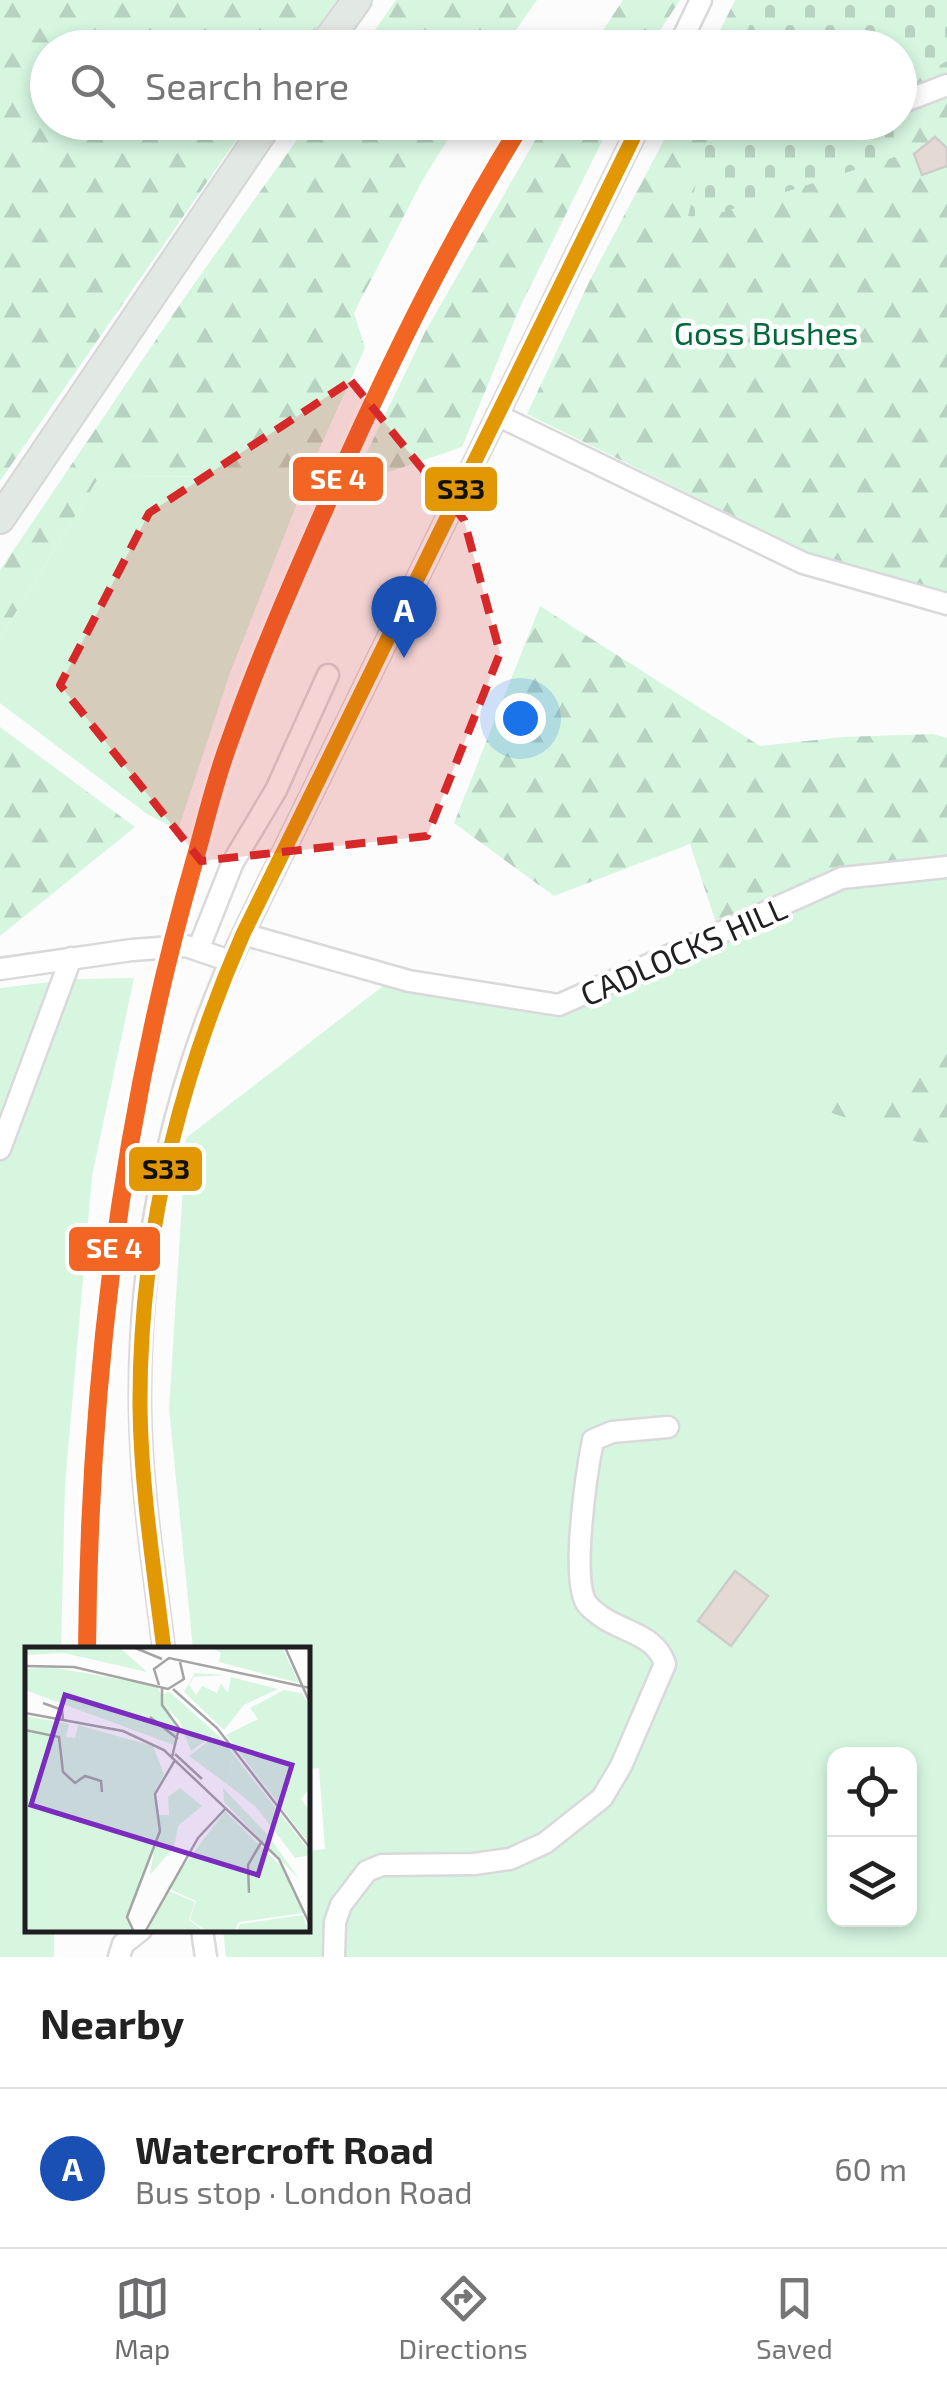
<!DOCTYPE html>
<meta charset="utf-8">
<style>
:root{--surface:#fff;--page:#f2f2f2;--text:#222;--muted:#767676;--line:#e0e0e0;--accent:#6c6c6e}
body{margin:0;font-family:"Exo 2",sans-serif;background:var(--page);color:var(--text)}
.controls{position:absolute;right:30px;bottom:30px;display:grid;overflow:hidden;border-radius:20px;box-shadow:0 5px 15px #0003}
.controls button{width:90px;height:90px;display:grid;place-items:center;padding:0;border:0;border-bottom:2px solid var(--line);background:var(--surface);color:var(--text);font:50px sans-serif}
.you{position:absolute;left:520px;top:718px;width:35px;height:35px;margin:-25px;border:8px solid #fff;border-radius:50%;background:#1a73e8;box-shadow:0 0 0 15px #1a73e833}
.badge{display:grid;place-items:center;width:65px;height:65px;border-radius:50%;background:var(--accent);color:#fff;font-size:32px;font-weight:700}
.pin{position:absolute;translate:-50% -82px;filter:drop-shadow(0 2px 5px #0008)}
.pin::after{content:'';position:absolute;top:52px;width:35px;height:30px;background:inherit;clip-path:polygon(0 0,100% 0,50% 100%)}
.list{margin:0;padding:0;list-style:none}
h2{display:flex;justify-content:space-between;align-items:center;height:130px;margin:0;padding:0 40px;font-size:42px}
h2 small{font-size:32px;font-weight:400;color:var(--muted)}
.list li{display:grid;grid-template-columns:65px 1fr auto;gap:30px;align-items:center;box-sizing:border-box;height:160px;padding:0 40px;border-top:2px solid var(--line)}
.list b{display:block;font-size:38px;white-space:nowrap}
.list p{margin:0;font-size:32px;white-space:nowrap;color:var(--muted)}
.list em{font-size:32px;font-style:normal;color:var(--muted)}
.icon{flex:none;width:55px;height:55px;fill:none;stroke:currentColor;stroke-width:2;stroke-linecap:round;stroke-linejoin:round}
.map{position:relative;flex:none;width:947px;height:1957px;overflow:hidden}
.search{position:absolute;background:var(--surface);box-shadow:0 5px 15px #0003;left:30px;right:30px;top:30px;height:110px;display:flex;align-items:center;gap:25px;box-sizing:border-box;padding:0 35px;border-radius:55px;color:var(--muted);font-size:38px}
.sheet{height:290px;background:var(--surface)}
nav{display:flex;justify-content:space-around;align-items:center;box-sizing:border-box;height:140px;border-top:2px solid var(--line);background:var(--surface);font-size:28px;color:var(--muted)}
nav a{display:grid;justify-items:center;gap:5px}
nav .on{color:var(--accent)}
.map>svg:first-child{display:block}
</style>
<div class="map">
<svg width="947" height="1957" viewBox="0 0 947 1957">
<defs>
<pattern id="forest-firs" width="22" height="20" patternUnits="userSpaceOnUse" patternTransform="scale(2.5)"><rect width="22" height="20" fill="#d6f6e0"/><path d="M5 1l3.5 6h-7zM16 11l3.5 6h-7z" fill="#b7d2c0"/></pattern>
<pattern id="cemetery-stones" width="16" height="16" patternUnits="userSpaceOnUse" patternTransform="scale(2.5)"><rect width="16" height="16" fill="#d6f6e0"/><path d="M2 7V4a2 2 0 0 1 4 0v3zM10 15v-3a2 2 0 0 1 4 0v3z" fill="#b7d2c0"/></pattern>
</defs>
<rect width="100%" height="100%" fill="#fcfcfc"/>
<path fill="#d6f6e0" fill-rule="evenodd" d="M313,463L230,673L178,830L147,814L0,703V638L99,477L262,476Z
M947,879V1957H226L223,1930H308V1851L325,1849L319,1768L308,1769V1650L193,1649L169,1409L186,1138L383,986L557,1017L846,889ZM834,1754H910V1920H834Z
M134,978L92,1176L65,1485L61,1649L28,1650V1930H54V1957H0V988L74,979Z"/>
<path fill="url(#forest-firs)" d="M0,0H337L303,47L48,48V122L248,123L0,481Z
M396,0H537L504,47H363Z
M623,0H680L649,47H592Z
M735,0H947V596L807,552L527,414L590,280L673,123L900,122V48L712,47Z
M309,123H458L422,181L354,313L365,348L313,463L262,476L99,477L0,638V570L189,291Z
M545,123H611L520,307L462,447L351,485L425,332Z
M540,606L760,746L843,737L933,734L947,738V859L838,867L716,923L690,844L554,896L454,823Z
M0,727L135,827L0,936Z
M947,1046V1152L805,1104L827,1089L882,1102L937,1049Z"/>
<path fill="url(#cemetery-stones)" d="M762,0H947V61L900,87V48L739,47Z
M711,123H893L895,157L707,217L688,216Z"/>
<path fill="#e5dad3" stroke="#cecccb" stroke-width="2.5" d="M935,137L947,148V166L922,175L914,154Z
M735,1571L768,1596L731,1646L698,1621Z"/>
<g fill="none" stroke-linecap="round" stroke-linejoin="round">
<defs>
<path id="minor" d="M678,48L701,0
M900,103L947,85
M497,415L803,563L947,604
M243,934L409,981L559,1005L842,878L947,867
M198,950L233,862L276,790L328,675
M0,969L132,950L186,946L230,961
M0,1149L71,958
M164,1650C154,1569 141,1488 140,1407C138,1244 173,1081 243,934L641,122
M202,1930L206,1957
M119,1957L123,1944L141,1930
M334,1957L335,1922L341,1905L367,1871L382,1865L474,1864L510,1859L545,1843L602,1798L621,1766L665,1664C656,1636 628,1633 605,1619C600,1616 590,1608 587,1604C570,1580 587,1470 593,1440L612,1432L668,1427"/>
<path id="major" d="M322,48L357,0
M0,519L269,122"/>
</defs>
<use href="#minor" stroke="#d9d9dc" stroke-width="25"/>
<use href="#major" stroke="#d6d6d6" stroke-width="32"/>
<use href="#minor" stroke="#fff" stroke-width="20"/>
<use href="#major" stroke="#e2e8e4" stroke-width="28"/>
<defs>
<path id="bus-1" d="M164,1650C154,1569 141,1488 140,1407C139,1241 177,1085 243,934L641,122"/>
</defs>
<use href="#bus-1" stroke="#fff" stroke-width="22"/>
<use href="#bus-1" stroke="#e19803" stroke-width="15"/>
<defs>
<path id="rail-1" d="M87,1650C89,1383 121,1115 195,859C206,820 215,780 229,743C260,654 299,567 337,481C392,358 451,237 523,122"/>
</defs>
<use href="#rail-1" stroke="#fff" stroke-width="25"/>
<use href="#rail-1" stroke="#f26522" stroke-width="18"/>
</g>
<path fill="#d62828" fill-opacity="0.2" stroke="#d62828" stroke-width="8" stroke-dasharray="20 12" stroke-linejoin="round" d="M351,381L464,520L500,653L427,836L201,861L60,685L149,513Z"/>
<g text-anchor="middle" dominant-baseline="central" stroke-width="9" stroke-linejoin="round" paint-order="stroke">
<g font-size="32" fill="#00693a" stroke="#fff">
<text x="766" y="332">Goss Bushes</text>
</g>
<g font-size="32" fill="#1f1f22" stroke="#fff">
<text transform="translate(683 950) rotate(-24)">CADLOCKS HILL</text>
</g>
</g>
<g transform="translate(25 1647)">
<rect width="285" height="285" fill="#fcfcfc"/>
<path d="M0,0H94L122,25L39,6L0,8ZM26,20L132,39L152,81L149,98L0,43V22ZM0,69L44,77L41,90L50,91L53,78L128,99L139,127L129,146L134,184L101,270L107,285H0ZM189,90L208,112L202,137L164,109ZM142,243L170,255L164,273L180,285H122ZM278,268L283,285H211L215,277Z" fill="#d6f6e0"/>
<path d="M185,0H257L274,36L194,15L196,6ZM170,26L200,28L169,30L164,38L171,48L177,39L192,46L196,36L203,46L206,30L253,42L219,58L199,83L159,45ZM259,43L276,46L285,59V141L276,152L285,164V198L201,88L233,72L225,61ZM145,45L195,90L285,205V208L270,211L231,160L202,137L208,112L187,89L166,104L154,73L140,60L138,47ZM155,141L177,159L153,179L149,200L125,228L134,168H144L143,150ZM198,141L243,188L274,232L199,155ZM200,164L256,219L279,266L214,275L209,285H182L165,272L171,254L142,241ZM110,172L106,222L95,220L83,285H61L101,199L94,194Z" fill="#d6f6e0"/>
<path d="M217,192L257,227L251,247L228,251Z" fill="#d6f6e0"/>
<path fill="none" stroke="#a4a4a5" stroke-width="2.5" d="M108,0L137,12M260,0L285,56M0,19L49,20L143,42L159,32L155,15M134,38L129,22L144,11L285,41M137,40V58L154,81L147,110M148,42L192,81L285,201M18,56L37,63L38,73M0,66L98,84L139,103L254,212L285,278M125,70L153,92M0,83L34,90L38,125L50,136L60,129L76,134L77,145M150,107L177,132M224,246L223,218L237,194M109,285L102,270L135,184L130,147L150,113M120,285L173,191L201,161"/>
<path fill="#7b2cbf" fill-opacity="0.15" stroke="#7b2cbf" stroke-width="5" d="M40,48L267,118L233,228L6,158Z"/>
<rect width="285" height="285" fill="none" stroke="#1f1f22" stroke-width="5"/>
</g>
<g stroke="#fff" stroke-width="4">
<rect x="291" y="455" width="94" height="48" rx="10" fill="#f26522"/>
<rect x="423" y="465" width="76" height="48" rx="10" fill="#e19803"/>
<rect x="127" y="1145" width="77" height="48" rx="10" fill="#e19803"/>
<rect x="67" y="1225" width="95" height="48" rx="10" fill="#f26522"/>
</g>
<g font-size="28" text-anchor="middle" font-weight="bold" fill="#fff">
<text x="338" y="489">SE 4</text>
<text x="114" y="1258">SE 4</text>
</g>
<g font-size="28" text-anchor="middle" font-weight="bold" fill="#111">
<text x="461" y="499">S33</text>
<text x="166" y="1179">S33</text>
</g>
</svg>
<div class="controls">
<button><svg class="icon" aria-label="locate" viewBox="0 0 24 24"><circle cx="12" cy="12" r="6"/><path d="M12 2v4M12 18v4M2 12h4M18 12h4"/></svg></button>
<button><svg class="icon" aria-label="layers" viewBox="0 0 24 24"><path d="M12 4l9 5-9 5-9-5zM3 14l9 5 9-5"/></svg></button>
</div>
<div class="you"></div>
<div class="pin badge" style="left:404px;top:658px;background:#1a4fb4">A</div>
<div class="search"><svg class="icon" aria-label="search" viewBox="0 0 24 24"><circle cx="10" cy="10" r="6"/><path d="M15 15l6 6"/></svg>Search here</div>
</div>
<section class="sheet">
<h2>Nearby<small></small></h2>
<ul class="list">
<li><span class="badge" style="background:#1a4fb4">A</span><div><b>Watercroft Road</b><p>Bus stop · London Road</p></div><em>60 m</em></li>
</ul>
</section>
<nav>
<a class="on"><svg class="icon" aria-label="map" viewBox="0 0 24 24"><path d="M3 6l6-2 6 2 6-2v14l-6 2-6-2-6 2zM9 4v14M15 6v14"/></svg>Map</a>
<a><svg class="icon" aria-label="directions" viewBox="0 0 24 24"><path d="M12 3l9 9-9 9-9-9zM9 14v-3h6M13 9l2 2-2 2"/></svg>Directions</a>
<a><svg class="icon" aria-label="saved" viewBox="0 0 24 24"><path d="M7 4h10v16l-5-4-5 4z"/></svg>Saved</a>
</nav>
